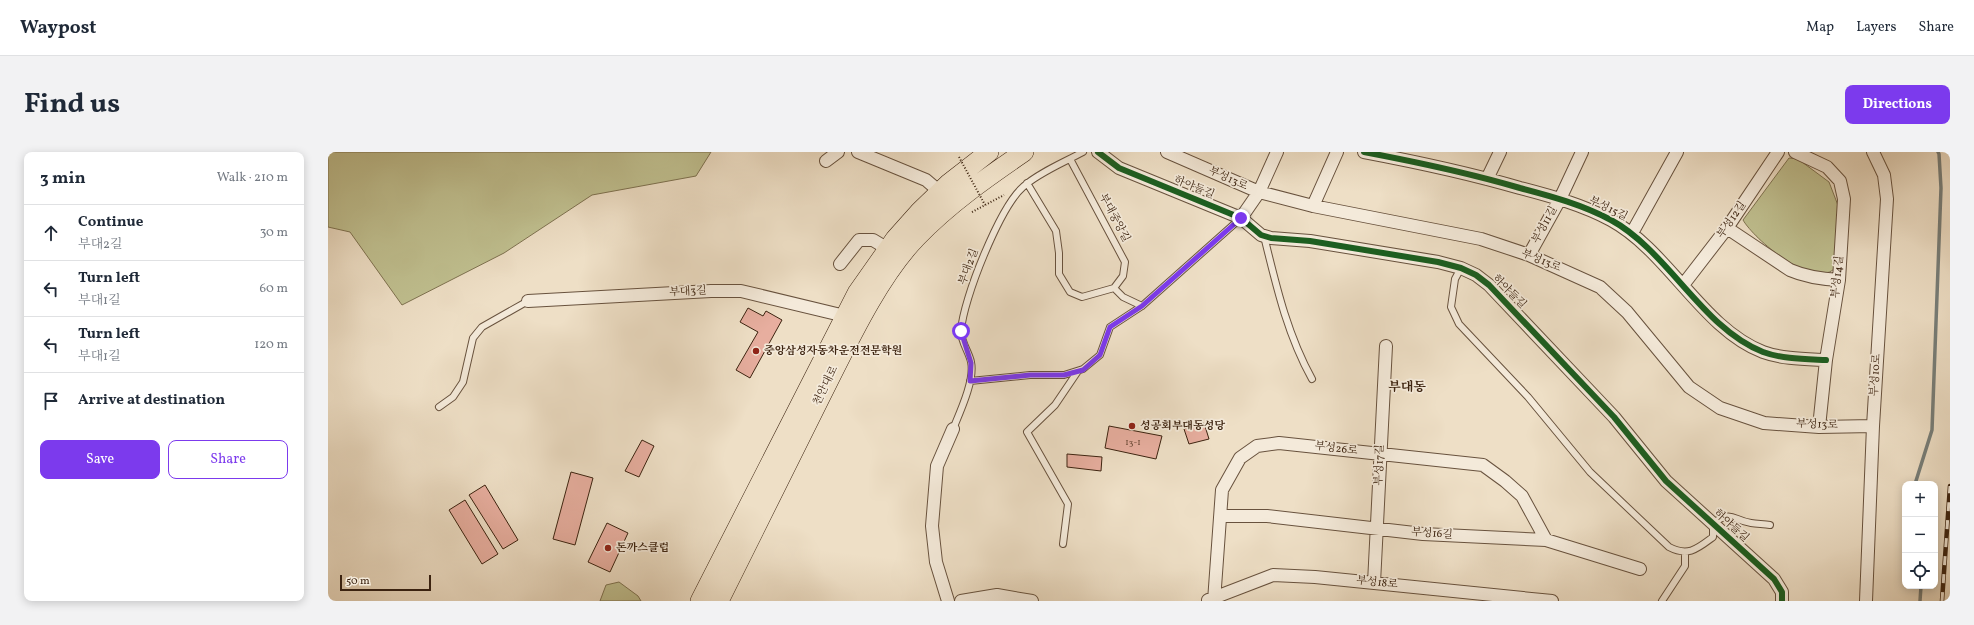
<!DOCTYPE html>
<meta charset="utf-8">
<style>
:root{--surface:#fff;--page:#f2f2f3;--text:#1f2937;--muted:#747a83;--line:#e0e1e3;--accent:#7c3aed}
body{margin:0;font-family:Vollkorn,"Noto Serif KR",serif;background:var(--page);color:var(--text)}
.controls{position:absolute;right:12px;bottom:12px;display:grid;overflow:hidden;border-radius:8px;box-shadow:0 2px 10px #0003}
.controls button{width:36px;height:36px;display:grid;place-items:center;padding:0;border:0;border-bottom:1px solid var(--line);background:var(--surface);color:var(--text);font:20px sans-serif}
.scale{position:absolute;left:12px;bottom:10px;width:91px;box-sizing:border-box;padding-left:4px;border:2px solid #3c2310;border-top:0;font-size:11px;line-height:14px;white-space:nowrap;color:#3c2310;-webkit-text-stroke:3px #f4eada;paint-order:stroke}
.stop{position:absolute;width:12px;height:12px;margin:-9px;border:3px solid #7c3aed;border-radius:50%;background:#fff}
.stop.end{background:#7c3aed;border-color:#fff;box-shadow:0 1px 4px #0008}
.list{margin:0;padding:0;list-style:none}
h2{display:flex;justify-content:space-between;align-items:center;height:52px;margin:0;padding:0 16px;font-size:17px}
h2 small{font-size:13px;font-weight:400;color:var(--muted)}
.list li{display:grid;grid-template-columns:26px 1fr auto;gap:12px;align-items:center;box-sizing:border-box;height:56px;padding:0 16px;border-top:1px solid var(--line)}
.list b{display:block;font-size:15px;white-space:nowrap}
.list p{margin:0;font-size:13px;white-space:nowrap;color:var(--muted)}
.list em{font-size:13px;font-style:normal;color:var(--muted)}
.actions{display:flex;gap:8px;padding:12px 16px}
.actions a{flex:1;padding:9px 0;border:1px solid var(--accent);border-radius:8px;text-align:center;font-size:14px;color:var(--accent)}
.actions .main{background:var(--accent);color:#fff}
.icon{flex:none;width:22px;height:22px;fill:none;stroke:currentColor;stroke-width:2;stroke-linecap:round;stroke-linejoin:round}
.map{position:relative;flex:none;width:1622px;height:449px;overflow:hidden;border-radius:8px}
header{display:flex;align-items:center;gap:24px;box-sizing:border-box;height:56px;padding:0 20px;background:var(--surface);border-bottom:1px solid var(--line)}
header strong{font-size:19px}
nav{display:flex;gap:22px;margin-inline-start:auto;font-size:14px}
.intro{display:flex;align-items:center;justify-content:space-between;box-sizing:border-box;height:96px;padding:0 24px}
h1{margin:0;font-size:28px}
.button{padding:10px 18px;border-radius:8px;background:var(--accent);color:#fff;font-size:14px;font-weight:700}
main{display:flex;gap:24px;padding:0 24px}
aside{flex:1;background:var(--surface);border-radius:8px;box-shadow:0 2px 10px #0003}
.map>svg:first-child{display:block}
</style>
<header>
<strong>Waypost</strong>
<nav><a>Map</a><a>Layers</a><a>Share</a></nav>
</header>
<div class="intro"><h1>Find us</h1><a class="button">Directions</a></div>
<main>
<aside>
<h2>3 min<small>Walk · 210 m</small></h2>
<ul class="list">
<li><svg class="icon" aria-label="ahead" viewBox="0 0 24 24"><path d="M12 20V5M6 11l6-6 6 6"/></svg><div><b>Continue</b><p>부대2길</p></div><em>30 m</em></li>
<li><svg class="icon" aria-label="left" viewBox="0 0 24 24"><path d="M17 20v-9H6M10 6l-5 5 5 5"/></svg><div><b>Turn left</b><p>부대1길</p></div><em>60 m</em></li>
<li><svg class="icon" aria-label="left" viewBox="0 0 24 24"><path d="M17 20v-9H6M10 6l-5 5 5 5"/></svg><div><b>Turn left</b><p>부대1길</p></div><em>120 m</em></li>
<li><svg class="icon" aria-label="arrive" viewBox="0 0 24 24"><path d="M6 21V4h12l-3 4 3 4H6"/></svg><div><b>Arrive at destination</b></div></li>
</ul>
<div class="actions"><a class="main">Save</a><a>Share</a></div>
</aside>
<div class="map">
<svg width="1622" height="449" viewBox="0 0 1622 449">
<rect width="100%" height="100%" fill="#eedfc6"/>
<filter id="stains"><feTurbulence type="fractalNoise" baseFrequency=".005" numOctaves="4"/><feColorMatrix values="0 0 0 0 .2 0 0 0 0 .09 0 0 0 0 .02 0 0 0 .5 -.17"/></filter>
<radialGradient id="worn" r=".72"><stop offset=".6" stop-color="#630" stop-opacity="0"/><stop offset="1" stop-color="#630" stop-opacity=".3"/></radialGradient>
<path fill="#c0c090" stroke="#7e7250" d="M0,0H383L368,24L264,43L176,101L74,153L22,80L0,75Z
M1461,6L1470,7L1501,30L1511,56L1506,117C1484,137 1426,87 1415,68Z
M291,430L310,444L313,449H272L278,433Z"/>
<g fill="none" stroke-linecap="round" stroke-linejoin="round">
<path stroke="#777e79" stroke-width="3.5" d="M1587,332L1604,278L1613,36L1611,2L1610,0
M1592,449L1593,434"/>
</g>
<path fill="#e7ae9f" stroke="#3c2310" d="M420,156L435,164L438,159L454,168L422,226L408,218L430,180L412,170Z
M876,271L881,287L861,292L856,277Z
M781,274L834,284L828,307L777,296Z
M314,288L326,294L311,325L297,319Z
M739,302L774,305L773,319L739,315Z
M243,320L265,326L247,393L225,387Z
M157,333L190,388L175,397L141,343Z
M137,348L170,402L154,412L121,358Z
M279,371L300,381L282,420L260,410Z"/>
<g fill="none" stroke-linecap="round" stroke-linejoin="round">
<defs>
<path id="service" d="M742,7L797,110L795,124L786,136L795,145L814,154
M699,31L728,79L731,101V122L742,140L754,145L786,136
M936,84C948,133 959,182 984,227
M1133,116L1127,127L1123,155L1131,172L1200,245L1262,320L1341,395C1360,405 1369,397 1385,385V371C1405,358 1404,368 1423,371C1429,372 1436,372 1442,373
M642,229L702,223H736L755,217L772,203L782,175L814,154L913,66
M111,255L125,245L135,230L145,186L154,175L200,149
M625,277C632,260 647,228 643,210C641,200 633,190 633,179C635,147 672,55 695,35C710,21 737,10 755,0
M735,392L740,352L699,280L727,253L750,219
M1334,449L1357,414V400"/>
<path id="minor" d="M530,0L598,28L612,40
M770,0L791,16L913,66L933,83L943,86L982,89L1110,110L1133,116L1148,123L1161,133L1286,265L1338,329L1446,427L1454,440V449
M839,0L931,40L985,54L1153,87L1201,103L1272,135L1299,160L1361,235L1392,256L1436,271L1491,275L1545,274
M1036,0C1089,10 1141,21 1192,36C1223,44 1255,53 1283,68C1340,99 1375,177 1435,200C1454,207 1477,207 1498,208
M1467,0L1499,15L1512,29L1516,47L1511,128L1498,208L1491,275
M498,9L510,0
M1159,27L1172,0
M985,54L1009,0
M913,66L931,40L949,0
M1399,76L1462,118C1478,125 1493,127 1511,128
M1304,81L1349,0
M1201,103L1232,47L1254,0
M512,112L531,88H545L560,97
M1355,133L1399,76L1450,0
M200,149L383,139H413L517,164
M892,364H939L1095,382L1218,388L1312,417
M1046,431L1058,194
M880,448L945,423L987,425L1224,449
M620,449L608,410L604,374L609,314L625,277
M633,449L669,443L704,449
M886,449L894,338L912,306L929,294L951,291L1155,313L1177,329L1194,344L1218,388
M1538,449L1545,274L1559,47L1556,23L1545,0"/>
<path id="primary" d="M372,449L529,141L567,87L592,59L620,32L661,0
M391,449C424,382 458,315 491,248C517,197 549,126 589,85C621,52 658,26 696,0"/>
</defs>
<use href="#service" stroke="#68523e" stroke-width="8"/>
<use href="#minor" stroke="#68523e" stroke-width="14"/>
<use href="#primary" stroke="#3c2310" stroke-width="20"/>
<path stroke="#3c2310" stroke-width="2" stroke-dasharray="1 2" stroke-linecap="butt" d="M644,60L676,43"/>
<use href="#service" stroke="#f4eada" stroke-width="6"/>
<use href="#minor" stroke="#f4eada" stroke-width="12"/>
<use href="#primary" stroke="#eedfc6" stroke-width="19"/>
<defs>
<path id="rail" d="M1614,449L1622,334"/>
</defs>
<use href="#rail" stroke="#3c2310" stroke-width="4.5"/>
<use href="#rail" stroke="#f4eada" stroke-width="3" stroke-dasharray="9" stroke-linecap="butt"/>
<path stroke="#3c2310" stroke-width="2" stroke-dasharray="1 2" stroke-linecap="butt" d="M631,5L657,53"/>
<defs>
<path id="cycleway" d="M770,0L791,16L913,66L933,83L943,86L982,89L1110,110L1133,116L1148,123L1161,133L1286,265L1338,329L1446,427L1454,440V449
M1036,0C1089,10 1141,21 1192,36C1223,44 1255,53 1283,68C1340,99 1375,177 1435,200C1454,207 1477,207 1498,208"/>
</defs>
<use href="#cycleway" stroke="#f4eada" stroke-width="8"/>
<use href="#cycleway" stroke="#1b5e20" stroke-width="6"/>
</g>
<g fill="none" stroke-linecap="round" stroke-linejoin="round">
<path stroke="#7c3aed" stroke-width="5" d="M633,179L643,211L642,229L702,223H736L755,218L772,203L782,175L814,154L913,66"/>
</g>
<g fill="#8f2418" stroke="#f4eada" stroke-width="1.5">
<circle cx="428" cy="199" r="4"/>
<circle cx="804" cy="274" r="4"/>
<circle cx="280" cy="396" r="4"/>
</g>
<g text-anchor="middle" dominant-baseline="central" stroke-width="3.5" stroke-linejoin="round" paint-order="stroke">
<g font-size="9" fill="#674634">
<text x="805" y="290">13-1</text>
</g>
<g font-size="11" fill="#3c2310" stroke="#f4eada">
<text transform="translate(900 27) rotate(24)">부성13로</text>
<text transform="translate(866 36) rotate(22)">하야들길</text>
<text transform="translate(1280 57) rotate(26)">부성15길</text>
<text transform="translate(786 66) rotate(62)">부대중앙길</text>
<text transform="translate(1404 68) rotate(-55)">부성12길</text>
<text transform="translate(1217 73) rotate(-61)">부성11길</text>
<text transform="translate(1213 109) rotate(22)">부성13로</text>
<text transform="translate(641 115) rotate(-70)">부대2길</text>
<text transform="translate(1510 125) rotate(-84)">부성14길</text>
<text transform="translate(360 140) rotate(-3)">부대3길</text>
<text transform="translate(1181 140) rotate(45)">하야들길</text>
<text transform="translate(1548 223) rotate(-86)">부성10로</text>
<text transform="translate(498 234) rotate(-64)">천안대로</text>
<text transform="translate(1489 273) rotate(2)">부성13로</text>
<text transform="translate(1008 297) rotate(7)">부성26로</text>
<text transform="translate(1052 313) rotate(-88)">부성17길</text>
<text transform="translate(1403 374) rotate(42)">하야들길</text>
<text transform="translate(1104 382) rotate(4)">부성16길</text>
<text transform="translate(1049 431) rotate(6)">부성18로</text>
</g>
<g font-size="11" font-weight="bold" fill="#3c2310" stroke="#f4eada" text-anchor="start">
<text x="436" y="199">중앙삼성자동차운전전문학원</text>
<text x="812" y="274">성공회부대동성당</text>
<text x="288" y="396">돈까스클럽</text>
</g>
<g font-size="13" font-weight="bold" fill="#3c2310" stroke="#f4eada">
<text x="1079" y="236">부대동</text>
</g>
</g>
<rect width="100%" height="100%" filter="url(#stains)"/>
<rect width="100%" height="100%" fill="url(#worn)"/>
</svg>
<div class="controls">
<button>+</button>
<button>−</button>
<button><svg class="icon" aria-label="locate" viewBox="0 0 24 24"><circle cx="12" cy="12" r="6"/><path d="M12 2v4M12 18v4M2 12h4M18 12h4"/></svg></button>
</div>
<div class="scale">50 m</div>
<div class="stop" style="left:633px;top:179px"></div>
<div class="stop end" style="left:913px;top:66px"></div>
</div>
</main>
